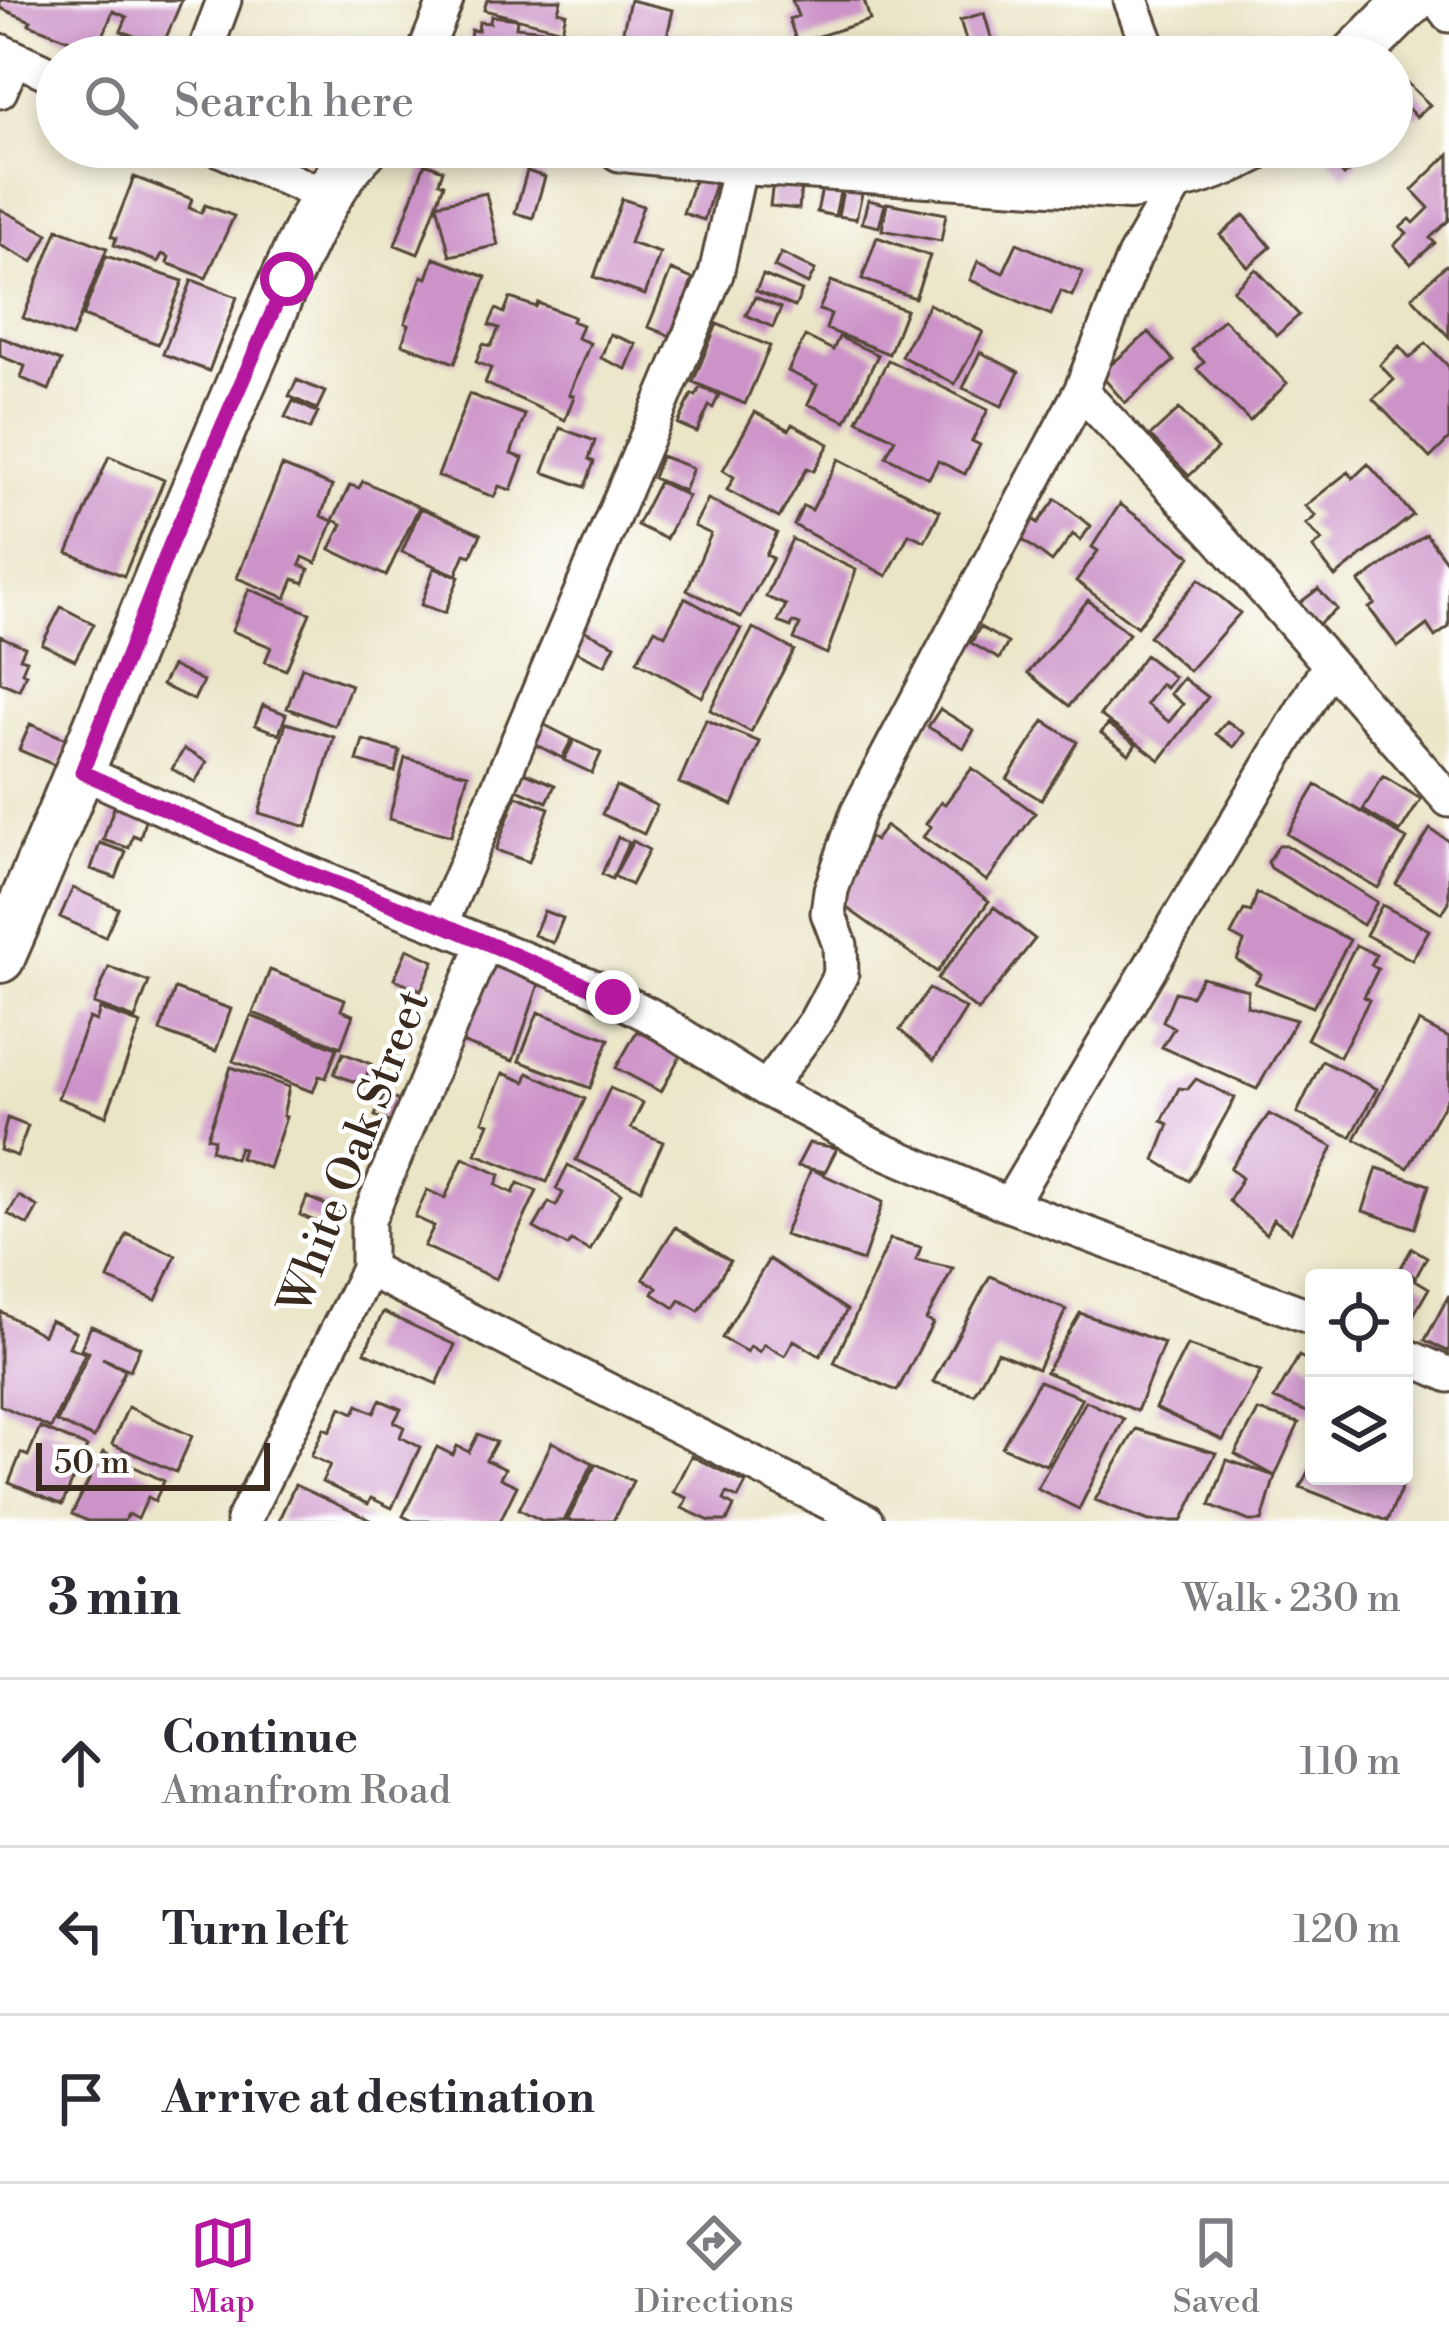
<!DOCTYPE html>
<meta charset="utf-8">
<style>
:root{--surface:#fff;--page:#f7f7f7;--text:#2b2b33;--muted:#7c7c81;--line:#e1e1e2;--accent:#b5179e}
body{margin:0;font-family:"Libre Bodoni",serif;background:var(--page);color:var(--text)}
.controls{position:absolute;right:36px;bottom:36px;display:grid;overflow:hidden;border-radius:12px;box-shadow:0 6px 18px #0003}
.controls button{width:108px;height:108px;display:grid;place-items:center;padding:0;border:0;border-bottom:3px solid var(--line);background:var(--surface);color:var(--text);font:60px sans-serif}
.scale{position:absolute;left:36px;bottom:30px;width:234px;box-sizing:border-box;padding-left:12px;border:6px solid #3b2a1e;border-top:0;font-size:33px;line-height:42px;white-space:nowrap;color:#3b2a1e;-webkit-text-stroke:9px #fff;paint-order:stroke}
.stop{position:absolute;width:36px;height:36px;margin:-27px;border:9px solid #b5179e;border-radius:50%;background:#fff}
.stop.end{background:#b5179e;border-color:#fff;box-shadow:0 3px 12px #0008}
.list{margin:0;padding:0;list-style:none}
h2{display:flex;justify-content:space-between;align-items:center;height:156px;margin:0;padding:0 48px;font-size:51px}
h2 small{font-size:39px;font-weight:400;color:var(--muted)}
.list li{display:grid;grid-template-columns:78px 1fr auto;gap:36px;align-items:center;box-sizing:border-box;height:168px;padding:0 48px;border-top:3px solid var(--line)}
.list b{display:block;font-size:45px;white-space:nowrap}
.list p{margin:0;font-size:39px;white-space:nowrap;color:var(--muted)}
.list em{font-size:39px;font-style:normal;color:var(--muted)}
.icon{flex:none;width:66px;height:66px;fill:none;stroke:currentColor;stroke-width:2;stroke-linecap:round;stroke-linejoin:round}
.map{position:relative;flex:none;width:1449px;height:1521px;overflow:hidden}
.search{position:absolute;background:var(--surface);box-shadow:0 6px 18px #0003;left:36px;right:36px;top:36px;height:132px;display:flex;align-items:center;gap:30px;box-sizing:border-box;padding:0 42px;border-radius:66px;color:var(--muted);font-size:45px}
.sheet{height:660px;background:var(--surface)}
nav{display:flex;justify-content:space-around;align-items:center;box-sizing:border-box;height:168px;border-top:3px solid var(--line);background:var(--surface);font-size:33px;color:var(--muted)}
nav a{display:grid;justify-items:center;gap:6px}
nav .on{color:var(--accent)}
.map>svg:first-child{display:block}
</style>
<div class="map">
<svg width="1449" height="1521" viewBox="0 0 1449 1521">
<rect width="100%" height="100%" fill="#fff"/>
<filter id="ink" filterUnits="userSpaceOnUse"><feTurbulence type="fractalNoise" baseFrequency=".00833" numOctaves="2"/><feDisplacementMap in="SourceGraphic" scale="24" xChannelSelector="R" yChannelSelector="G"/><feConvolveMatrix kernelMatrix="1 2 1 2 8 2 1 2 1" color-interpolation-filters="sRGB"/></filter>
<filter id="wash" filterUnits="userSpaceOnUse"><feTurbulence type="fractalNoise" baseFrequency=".004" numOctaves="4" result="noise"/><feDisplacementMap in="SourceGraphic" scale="48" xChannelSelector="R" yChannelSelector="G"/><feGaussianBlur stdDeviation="2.7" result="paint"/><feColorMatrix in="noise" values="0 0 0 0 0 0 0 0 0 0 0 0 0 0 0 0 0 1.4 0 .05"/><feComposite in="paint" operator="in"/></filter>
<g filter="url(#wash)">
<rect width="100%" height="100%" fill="#eae5c6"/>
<g id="blocks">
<path fill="#cc93c8" d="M0,0H182L162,47L121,31L127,17L113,11L97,51L29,24L31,21L0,8Z
M487,0H561L558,11L566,13L562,30L484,10Z
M630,0L673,10L665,45L622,35Z
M792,0H864L870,20L797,43L789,19L798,16Z
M984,13L997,57H971L960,20Z
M491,16L517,19L516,27L553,31L552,57H468L471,30L478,31L479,22L490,23Z
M1407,83L1430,105L1416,117L1395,94Z
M1329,147H1346L1358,163L1344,176L1324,151Z
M1449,154V220L1430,238L1435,243L1411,264L1394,245L1407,233L1401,227L1410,219L1414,223L1429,208L1412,190Z
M425,163L443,170L439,182L444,184L418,254L395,245Z
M527,171L545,177L533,218L515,213Z
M134,177L192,199L189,208L201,213L205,205L234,216L206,278L167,263L169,257L162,254L158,262L114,245L116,238L111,236Z
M695,178L715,184L704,220L683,213Z
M773,181L801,184L799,209L770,206Z
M822,188L840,192L835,216L817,212Z
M843,190L862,194L856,219L838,216Z
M486,193L498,245L450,256L437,204Z
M622,199L643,206L630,243L660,253L645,295L594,277Z
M868,200L885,204L879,227L862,223Z
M887,203L946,214L941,241L882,230Z
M0,209L48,234L33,262L0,245Z
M1244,215L1271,247L1248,267L1220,235Z
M58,229L107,248L72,337L23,318Z
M877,237L930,256L915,298L862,279Z
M1017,243L1083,272L1072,296L1061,291L1051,315L970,280L978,261L1003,273Z
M781,253L815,270L808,284L774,267Z
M106,256L183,281L158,344L83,316Z
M434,258L486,277L455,363L402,344L409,325L405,323L422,276L427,278Z
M1446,265L1449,268V337L1412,297Z
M1256,269L1299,315L1277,335L1233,290Z
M671,270L693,279L670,336L648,327Z
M763,275L802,291L795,307L756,291Z
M192,280L237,297L209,371L163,354Z
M831,281L906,310L889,354L826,329L831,314L819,310Z
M755,297L781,308L773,327L746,315Z
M510,298L536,307L538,303L574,317L572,321L582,325L577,338L590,343L569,395L574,396L565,420L485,383L491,368L476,362L483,344L491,346L499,328L489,325L496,309L504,313Z
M929,304L983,332L955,384L901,356Z
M1223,319L1287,383L1250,421L1197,369L1204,362L1192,350Z
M717,324L770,346L745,404L693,382Z
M1149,332L1174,361L1125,403L1100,374Z
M610,334L636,344L626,369L601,358Z
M805,336L833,350L839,337L878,355L846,421L808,404L817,385L788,371Z
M0,337L61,361L49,390L21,378L25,366L0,356Z
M1426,343L1449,367V439L1430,458L1373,399L1394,380L1380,365L1399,346L1410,358Z
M980,352L1019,372L1002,406L963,388Z
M888,360L988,410L972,441L980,445L965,474L938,461L929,478L886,456L895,439L857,420Z
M297,380L325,392L317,409L289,396Z
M700,387L719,395L713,408L709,406L697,432L678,424L692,394L696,396Z
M469,394L525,415L511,454L523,458L511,490L499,486L494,497L438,476Z
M293,401L318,413L310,429L285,417Z
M1179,409L1217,449L1189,476L1150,436Z
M755,412L789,430L792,424L829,444L814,471L807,468L779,518L727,490L734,477L723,470Z
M560,428L595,441L589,459L594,462L585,487L543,472Z
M109,456L164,480L124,576L68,553Z
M661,456L693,468L684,491L653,478Z
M839,459L940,511L925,541L909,534L887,576L794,525L803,506L812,510Z
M1368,464L1413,515L1335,577L1313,548L1322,540L1306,524L1316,516L1305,506L1348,472L1353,478Z
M282,466L332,486L321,516L333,521L316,563L303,557L300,565L309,569L304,583L294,579L286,598L237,578Z
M363,481L419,507L386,576L330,549L342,524L333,520L350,485L359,488Z
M659,482L688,496L666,539L637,525Z
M708,499L777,533L766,555L773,558L741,617L687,590L711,534L694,526Z
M1056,499L1091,526L1080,540L1073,534L1052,562L1019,537L1033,519L1038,523Z
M1120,504L1191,556L1137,627L1076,581L1098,551L1092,547Z
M421,508L481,534L471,556L465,554L456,575L402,552Z
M1426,534L1449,565V627L1435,637L1427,625L1398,647L1369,608L1375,604L1359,582Z
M792,539L856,570L827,654L794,639L800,625L793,622L791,627L778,622L786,605L766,597Z
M434,568L459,577L445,613L421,605Z
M1199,579L1240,613L1189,671L1149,636Z
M249,589L310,613L286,670L265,662L271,647L232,631Z
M1318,589L1337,609L1315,627L1297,605Z
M685,598L741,629L702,697L637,661L655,629L665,635Z
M1088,600L1129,634L1069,706L1028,673Z
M61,607L94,624L75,660L42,644Z
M980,627L1008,643L999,659L971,643Z
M753,628L794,650L751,732L710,710Z
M583,630L615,645L605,665L573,650Z
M0,636L25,647L20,658L27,660L22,672L26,674L19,690L0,682Z
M1145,655L1174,677L1166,688L1161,684L1146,704L1169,722L1183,704L1170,694L1183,678L1208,697L1160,760L1100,715Z
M172,666L203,681L194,700L162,685Z
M302,667L351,685L335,726L287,708Z
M263,705L286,714L279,734L255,725Z
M940,709L974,730L964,748L928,727Z
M706,720L760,742L733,805L679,783Z
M1044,721L1077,742L1041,800L1007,779Z
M1227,721L1244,733L1234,747L1216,734Z
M539,722L572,739L562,758L529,741Z
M286,723L334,737L307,827L259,813Z
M30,724L71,741L59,767L19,750Z
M1108,724L1136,744L1129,754L1101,733Z
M363,740L400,751L395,772L357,761Z
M574,740L601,753L592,773L564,760Z
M184,749L207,762L195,782L172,769Z
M405,758L468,774L451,836L389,819Z
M972,768L1035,813L987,881L923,837L931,827L926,824L941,802L945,804Z
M524,772L555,785L547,802L517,789Z
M1383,776L1421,799L1400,832L1363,810Z
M1316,785L1407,839L1378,888L1287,834Z
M616,786L657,806L644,834L602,814Z
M516,796L549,808L529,862L496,850Z
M114,807L146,817L140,838L133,835L129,848L103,840Z
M886,826L989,901L937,972L837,901L857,873L842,863L864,833L875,841Z
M1430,829L1449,841V902L1442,913L1396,884Z
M618,837L629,842L612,879L602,874Z
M633,841L649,850L631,885L614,876Z
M100,843L126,852L116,878L91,869Z
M1279,845H1286L1377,902L1363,925L1271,868L1268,862Z
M73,888L118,908L105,937L60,917Z
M1257,893L1350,940L1313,1007L1255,983L1261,974L1237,960L1244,942L1231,935L1244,910L1251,912Z
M1382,905L1429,930L1412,960L1366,935Z
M994,907L1035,939L978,1011L937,979Z
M544,911L563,918L553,943L534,935Z
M1356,945L1376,955L1371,965L1378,969L1364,997L1369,1000L1340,1057L1307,1039Z
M407,949L434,961L421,990L394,979Z
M484,956L541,978L513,1061L453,1039Z
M109,967L149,982L135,1019L94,1004Z
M270,970L345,999L341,1010L353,1015L341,1047L253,1013Z
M1202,977L1248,990L1247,1006L1296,1020L1257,1089L1162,1047L1174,1028L1163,1021L1175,992L1191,996Z
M175,989L231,1009L216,1051L160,1031Z
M929,989L966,1009L934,1060L900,1030Z
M100,1009L141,1024L106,1116L58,1098L89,1018L96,1021Z
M538,1012L609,1039L590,1088L519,1061Z
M251,1016L337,1048L326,1078L319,1076L313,1092L233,1061Z
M1419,1022L1449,1038V1095L1408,1168L1355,1139Z
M637,1031L681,1054L661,1092L616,1068Z
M343,1053L371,1064L363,1085L334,1074Z
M1322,1061L1377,1089L1351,1137L1297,1113Z
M231,1067L289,1087L283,1116L286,1117L269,1168L240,1158L243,1149L239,1147L235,1159L211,1150L214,1139L207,1137Z
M503,1073L525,1082L528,1073L585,1099L547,1182L476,1154L489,1123L483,1121Z
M1196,1079L1235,1098L1189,1181L1155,1160L1169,1124L1162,1121L1179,1088L1188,1089Z
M610,1088L643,1103L631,1128L663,1142L641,1189L576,1160Z
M384,1094L401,1101L392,1123L375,1116Z
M1269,1114L1333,1147L1291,1232L1273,1219L1266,1234L1229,1201L1242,1178L1230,1168Z
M7,1118L28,1126L17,1156L0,1150Z
M809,1143L837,1148L825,1172L811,1169L883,1202L863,1261L784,1235L811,1169L797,1166Z
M463,1158L500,1175L496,1185L513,1193L518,1183L537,1191L496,1279L424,1246L434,1226L415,1217L427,1190L445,1198Z
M568,1165L621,1193L590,1251L571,1241L568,1246L534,1228L549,1202L556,1206L563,1193L556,1189Z
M1377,1168L1429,1185L1415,1228L1363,1211Z
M19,1196L38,1207L28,1225L8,1214Z
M307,1197L338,1210L331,1228L300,1215Z
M675,1227L730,1261L699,1311L680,1300L675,1308L653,1294L657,1287L643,1279Z
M127,1234L176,1255L156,1300L108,1279Z
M890,1239L921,1247L916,1260L953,1268L926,1320L933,1323L897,1391L834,1363Z
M1412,1248L1427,1257L1416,1277L1400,1269Z
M769,1259L847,1310L820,1356L794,1340L785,1356L764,1344L760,1352L750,1346L747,1352L722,1338Z
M1397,1269L1429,1288L1410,1321L1404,1318V1278H1391Z
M990,1276L1066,1310L1038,1369L997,1352L974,1394L933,1382Z
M1449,1295V1352L1425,1340Z
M0,1311L43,1335L50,1320L76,1332L69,1347L85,1353L51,1428L0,1405Z
M383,1312L455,1345L437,1384L365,1352Z
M1080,1313L1164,1343L1137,1411L1046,1372Z
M91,1326L140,1347L130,1370L102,1358L125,1370L94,1438L57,1422L89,1352L81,1349Z
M1187,1345L1261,1371L1223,1440L1155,1408Z
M1299,1356L1314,1364V1403L1310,1413L1274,1399Z
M1039,1381L1082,1398L1046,1465L1002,1447Z
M380,1400L401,1409L394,1422L404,1427L400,1437L420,1447L392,1508L371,1498L368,1504L322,1482L330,1465L311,1456L324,1428L330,1431L341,1407L354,1413L358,1405L374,1413Z
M1086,1401L1124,1419L1079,1509L1037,1488Z
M128,1407L192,1436L176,1472L112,1444Z
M1258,1411L1299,1423L1275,1476L1235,1454Z
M40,1427L87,1447L62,1505L9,1483L21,1453L28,1456Z
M1136,1429L1216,1453L1182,1521H1149L1095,1500Z
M478,1434L496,1442L486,1460L505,1469L500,1478L517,1486L500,1521H413L403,1516L437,1447L453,1455L457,1446L469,1452Z
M552,1442L593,1463L564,1521H543L519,1509Z
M103,1452L164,1481L155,1501L148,1497L138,1519L128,1514L124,1521H88L72,1514Z
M691,1456L746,1483L738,1498L727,1493L724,1500L734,1506L727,1521H710L682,1508L687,1498L673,1492Z
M1227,1460L1275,1476L1262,1521H1249L1210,1505Z
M1314,1460V1476H1397L1405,1480L1387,1521L1300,1487Z
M596,1464L633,1481L613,1521H567Z
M295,1485L373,1521H278Z"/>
</g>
</g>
<g filter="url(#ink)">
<use href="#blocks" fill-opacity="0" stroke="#554637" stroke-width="3"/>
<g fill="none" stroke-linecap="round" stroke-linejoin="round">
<defs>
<path id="street" d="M1131,0L1152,57
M1438,0L1449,15
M0,51L57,77
M203,57L224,0
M423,57L446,0
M0,91L14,58
M215,147L328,197
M1081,391L1219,538L1449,800
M82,772L304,871L589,985L651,1016L766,1089L877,1148L1009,1205L1314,1318
M441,923L716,274L741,160
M766,1089L816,1021L841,974L840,945L828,913L831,890L858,812L1081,391L1134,257L1180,177
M1009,1205L1329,666
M368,1269L866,1521
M1404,1355L1449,1375
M243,1521L368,1269V1220L485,943"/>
<path id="secondary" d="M1354,57L1411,0
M622,147L741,160L1129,185C1175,178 1213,169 1254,147
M0,958C87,761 163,561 249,365C278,300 314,196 364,147"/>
</defs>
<use href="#street" stroke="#554637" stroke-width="39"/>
<use href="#secondary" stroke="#554637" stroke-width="54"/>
<use href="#street" stroke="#fff" stroke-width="33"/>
<use href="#secondary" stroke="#fff" stroke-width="48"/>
</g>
</g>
<g fill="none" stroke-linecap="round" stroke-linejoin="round" filter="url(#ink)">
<path stroke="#b5179e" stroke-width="15" d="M287,279L171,543L82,772L304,871L440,923L613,997"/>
</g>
<g text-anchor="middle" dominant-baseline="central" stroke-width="9" stroke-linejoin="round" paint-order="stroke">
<g font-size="45" fill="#3b2a1e" stroke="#fff">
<text transform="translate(355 1152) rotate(-69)">White Oak Street</text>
</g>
</g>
</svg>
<div class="controls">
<button><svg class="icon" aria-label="locate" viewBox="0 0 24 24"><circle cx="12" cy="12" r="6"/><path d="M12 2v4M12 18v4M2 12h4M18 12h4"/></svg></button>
<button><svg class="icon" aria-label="layers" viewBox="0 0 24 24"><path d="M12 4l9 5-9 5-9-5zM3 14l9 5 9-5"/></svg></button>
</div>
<div class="scale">50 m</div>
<div class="stop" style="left:287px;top:279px"></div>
<div class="stop end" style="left:613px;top:997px"></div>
<div class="search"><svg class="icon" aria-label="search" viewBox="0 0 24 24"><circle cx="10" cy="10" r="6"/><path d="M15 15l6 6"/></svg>Search here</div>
</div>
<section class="sheet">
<h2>3 min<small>Walk · 230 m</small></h2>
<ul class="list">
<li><svg class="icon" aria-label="ahead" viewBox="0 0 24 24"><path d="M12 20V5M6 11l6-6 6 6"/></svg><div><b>Continue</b><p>Amanfrom Road</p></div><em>110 m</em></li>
<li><svg class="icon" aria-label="left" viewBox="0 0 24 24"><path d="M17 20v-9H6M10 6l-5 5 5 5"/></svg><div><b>Turn left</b></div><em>120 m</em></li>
<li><svg class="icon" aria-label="arrive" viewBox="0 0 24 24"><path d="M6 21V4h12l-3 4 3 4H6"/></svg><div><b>Arrive at destination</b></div></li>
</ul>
</section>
<nav>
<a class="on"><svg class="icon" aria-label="map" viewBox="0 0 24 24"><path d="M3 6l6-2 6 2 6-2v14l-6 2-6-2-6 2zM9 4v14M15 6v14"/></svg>Map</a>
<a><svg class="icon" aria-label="directions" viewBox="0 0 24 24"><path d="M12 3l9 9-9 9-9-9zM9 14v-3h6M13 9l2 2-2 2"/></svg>Directions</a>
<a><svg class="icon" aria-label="saved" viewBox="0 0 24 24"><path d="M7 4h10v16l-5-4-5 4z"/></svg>Saved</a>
</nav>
